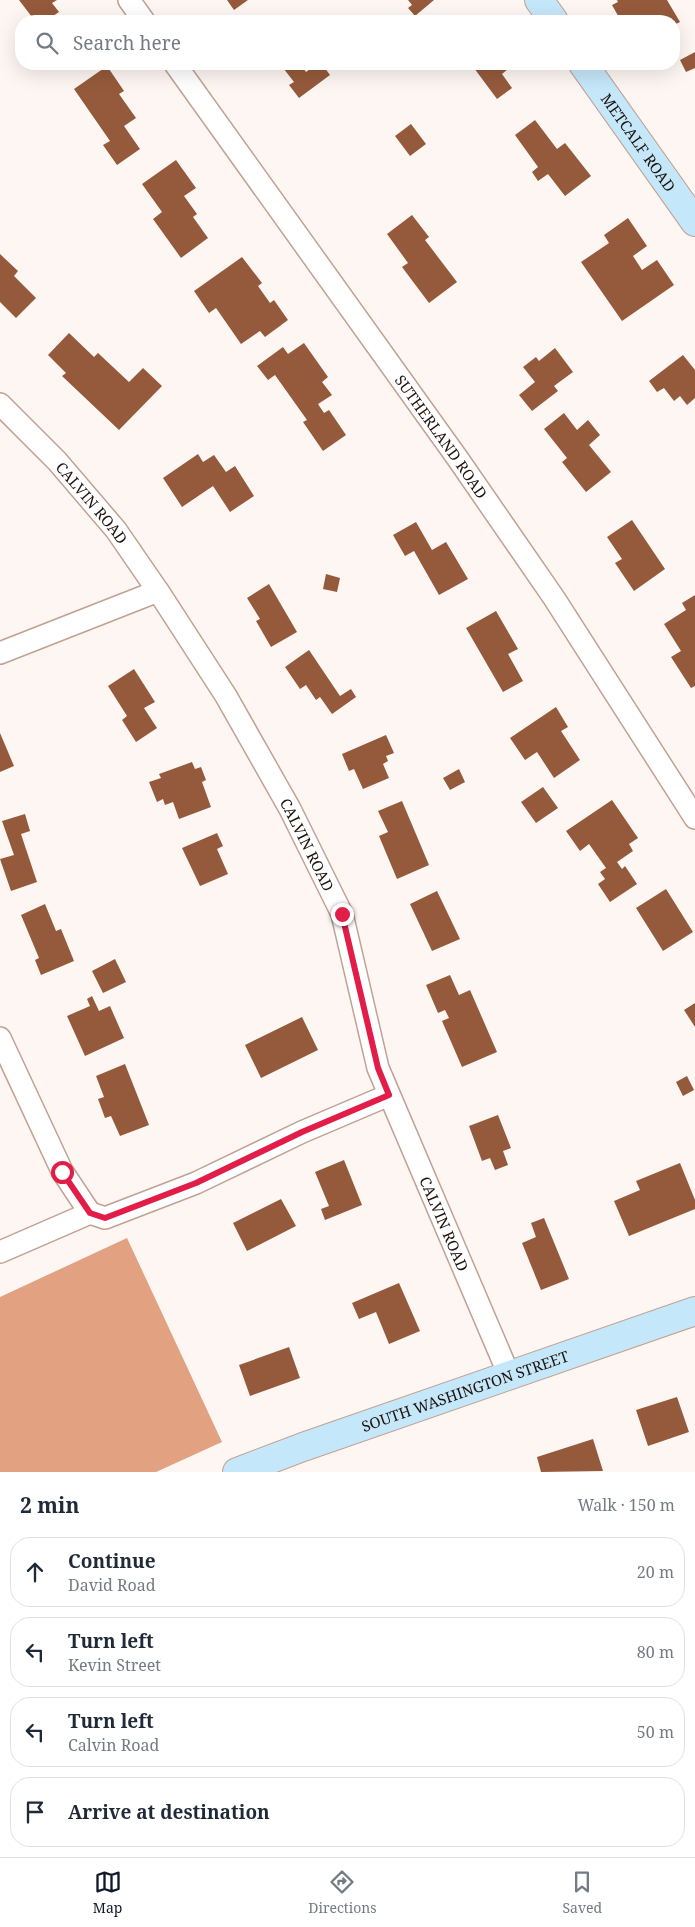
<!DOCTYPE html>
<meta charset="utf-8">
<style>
:root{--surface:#fff;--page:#f2f2f3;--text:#1f2937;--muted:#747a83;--line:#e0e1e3;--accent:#111827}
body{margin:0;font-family:"Noto Serif",serif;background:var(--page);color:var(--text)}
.stop{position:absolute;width:15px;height:15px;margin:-11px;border:4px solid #e11d48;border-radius:50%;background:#fff}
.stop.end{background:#e11d48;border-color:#fff;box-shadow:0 1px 5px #0008}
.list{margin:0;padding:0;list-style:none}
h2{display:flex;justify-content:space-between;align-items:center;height:65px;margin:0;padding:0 20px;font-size:21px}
h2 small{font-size:16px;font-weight:400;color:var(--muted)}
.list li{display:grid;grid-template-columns:32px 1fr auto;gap:15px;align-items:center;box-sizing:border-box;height:70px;margin:0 10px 10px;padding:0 10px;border:1px solid var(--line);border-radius:20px}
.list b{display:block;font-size:19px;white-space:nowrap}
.list p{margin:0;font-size:16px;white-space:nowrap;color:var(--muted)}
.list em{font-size:16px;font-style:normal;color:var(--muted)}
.icon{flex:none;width:28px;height:28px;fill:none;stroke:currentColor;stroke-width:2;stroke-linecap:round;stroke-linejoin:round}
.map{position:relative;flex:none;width:695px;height:1472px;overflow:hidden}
.search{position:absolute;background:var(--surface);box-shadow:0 5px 20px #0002;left:15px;right:15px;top:15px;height:55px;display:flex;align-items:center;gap:12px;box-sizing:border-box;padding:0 18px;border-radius:20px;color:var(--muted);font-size:19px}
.sheet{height:385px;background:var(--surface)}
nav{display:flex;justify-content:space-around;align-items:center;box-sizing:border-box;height:70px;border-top:1px solid var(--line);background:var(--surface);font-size:14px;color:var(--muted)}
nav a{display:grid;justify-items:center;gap:2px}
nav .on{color:var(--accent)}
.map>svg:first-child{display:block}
</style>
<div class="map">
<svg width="695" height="1472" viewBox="0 0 695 1472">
<rect width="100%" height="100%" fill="#fef6f3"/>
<path fill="#e2a180" d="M127,1238L222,1442L156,1472H0V1297Z"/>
<path fill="#955a3b" d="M19,0H57L52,3L59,12L50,18L53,21H35Z
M227,0H248L234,10Z
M408,0H434L415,16L408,8L412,5Z
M617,0H667L680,22L674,25V21H629L627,17L621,21L612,5L618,2Z
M695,52V68L686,72L680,60Z
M280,64H300L306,72L317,64H322L330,75L299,98L289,85L294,82Z
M471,64H511L512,66L502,74L512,88L497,99Z
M107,66L124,91L119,94L136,118L124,126L140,149L117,165L103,145L110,141L74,89Z
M535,120L557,149L565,143L591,176L565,196L548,174L538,181L532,172L538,167L515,135Z
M411,124L426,144L410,156L395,136Z
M176,160L196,188L184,196L197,214L193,217L208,238L181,258L153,219L162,212L142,184Z
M412,215L429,237L425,240L457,282L429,303L402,267L408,263L387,234Z
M628,218L647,246L633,256L642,270L657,260L674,285L622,321L581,262L609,243L604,235Z
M0,254L18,271L14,276L36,298L16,318L0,302Z
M242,257L262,283L258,286L270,303L274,300L288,320L265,337L260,331L241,344L216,308L209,313L194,291Z
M69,333L94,357L98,353L129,382L143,368L162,386L119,430L62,376L66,373L48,355Z
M304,343L328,377L322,382L332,395L318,404L324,413L329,410L346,435L323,451L303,422L307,420L275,375L268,380L257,366L283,347L288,354Z
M555,348L573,372L554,386L558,391L532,411L519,395L535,382L523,367L536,357L539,361Z
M683,355L695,370V398L687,405L680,396L674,401L664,388L657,392L649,381Z
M564,413L577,430L588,420L600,435L589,445L611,472L586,492L562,462L567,458L544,429Z
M198,454L203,462L214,455L226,472L235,466L254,496L230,512L213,486L182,507L163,478Z
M632,520L665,569L634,591L615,563L622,559L607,537Z
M416,522L432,550L446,542L468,579L439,595L414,551L405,556L393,535Z
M326,574L340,578L337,592L323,589Z
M269,584L297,632L271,647L256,621L260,619L247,598Z
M695,595V686L691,688L671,657L681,651L664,624L686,610L682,603Z
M496,611L518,649L508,654L523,681L503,692L466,628Z
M309,650L340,696L351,689L356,697L332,714L320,697L316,700L306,685L300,689L285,667Z
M134,669L155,702L144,708L157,728L136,742L122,720L127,716L108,686Z
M556,707L568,727L561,731L580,760L554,778L537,752L525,760L510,738Z
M0,733L14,766L0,772Z
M386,735L394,753L386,756L388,761L383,764L389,778L363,789L354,769L349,771L342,754Z
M192,762L195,769L201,767L206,780L202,782L211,807L179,819L173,802L165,805L163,799L157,802L149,782L161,778L159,774Z
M459,769L465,782L450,790L443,778Z
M543,787L558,808L536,823L521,802Z
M612,800L638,838L629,844L633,851L617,862L622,869L625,866L637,884L610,902L598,884L605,879L600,872L606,868L589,844L580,851L566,831Z
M402,801L429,865L397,879L379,836L388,832L378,811Z
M25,814L30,831L21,834L37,882L11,891L0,859L14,855L2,821Z
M217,833L223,846L217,849L228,874L200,886L182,848Z
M666,889L693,932L663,951L636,908Z
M437,891L460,939L432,951L410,904Z
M45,904L56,931L61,929L74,961L41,975L35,960L39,958L21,915Z
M115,959L126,982L103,993L92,971Z
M450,975L459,995L470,990L497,1052L462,1067L442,1021L449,1018L445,1010L438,1013L426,985Z
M92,996L99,1011L110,1006L124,1038L85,1056L67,1016L90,1006L87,999Z
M695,1003V1027L684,1010Z
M302,1017L318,1050L261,1078L245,1045Z
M125,1064L149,1125L120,1136L111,1116L105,1118L98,1099L104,1097L96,1076Z
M687,1076L694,1090L683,1096L676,1082Z
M498,1115L511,1148L503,1151L508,1165L495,1170L490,1158L482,1161L469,1126Z
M344,1160L362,1205L325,1220L321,1209L329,1206L315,1172Z
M680,1163L695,1200V1209L629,1236L614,1201L640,1190L636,1181Z
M281,1199L296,1226L247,1251L233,1223Z
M544,1218L569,1279L541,1290L522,1243L536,1237L531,1223Z
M399,1283L420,1331L389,1344L376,1312L359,1319L352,1303Z
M289,1347L300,1378L250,1396L239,1365Z
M677,1397L689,1432L648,1446L636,1410Z
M593,1439L603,1471L541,1472L537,1457Z"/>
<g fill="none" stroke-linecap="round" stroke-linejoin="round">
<defs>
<g id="street">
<path d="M129,0L144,21"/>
<path id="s1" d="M175,64L458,459L554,598L695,818"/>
<path id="s2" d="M0,404L57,461L116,530L160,594L226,696L290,809L342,914L378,1068L509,1375"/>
<path d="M0,653L158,591"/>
<path d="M0,1038L62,1171L90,1213"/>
<path d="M0,1252L90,1213L105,1218L196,1183L302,1132L389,1095"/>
</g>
<g id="secondary">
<path d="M539,0L554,21"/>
<path id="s3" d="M583,64L695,222"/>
<path id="s4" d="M237,1472L303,1447L695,1311"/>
</g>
</defs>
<use href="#street" stroke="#c2a192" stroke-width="24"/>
<use href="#secondary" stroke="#c2a192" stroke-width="30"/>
<use href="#street" stroke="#fff" stroke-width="21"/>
<use href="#secondary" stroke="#c5e7fa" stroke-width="28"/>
</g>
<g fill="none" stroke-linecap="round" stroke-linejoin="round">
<path stroke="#e11d48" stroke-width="6" d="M62,1172L90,1213L105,1218L196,1183L302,1132L389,1095L378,1068L342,914"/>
</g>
<g text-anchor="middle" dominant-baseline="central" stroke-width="4.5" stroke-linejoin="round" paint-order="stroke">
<g font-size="15" fill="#1d120c" stroke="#fff">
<text stroke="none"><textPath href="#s3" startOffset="96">METCALF ROAD</textPath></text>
<text stroke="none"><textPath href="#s1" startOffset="458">SUTHERLAND ROAD</textPath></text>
<text stroke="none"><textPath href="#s2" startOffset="135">CALVIN ROAD</textPath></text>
<text stroke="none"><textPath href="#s2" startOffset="540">CALVIN ROAD</textPath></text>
<text stroke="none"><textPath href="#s2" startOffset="945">CALVIN ROAD</textPath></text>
<text stroke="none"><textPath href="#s4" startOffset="242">SOUTH WASHINGTON STREET</textPath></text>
</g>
</g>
</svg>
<div class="stop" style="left:62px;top:1172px"></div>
<div class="stop end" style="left:342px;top:914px"></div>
<div class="search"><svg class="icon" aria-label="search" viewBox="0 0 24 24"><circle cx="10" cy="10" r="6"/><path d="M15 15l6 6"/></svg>Search here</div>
</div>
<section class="sheet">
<h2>2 min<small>Walk · 150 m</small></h2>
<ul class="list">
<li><svg class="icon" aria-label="ahead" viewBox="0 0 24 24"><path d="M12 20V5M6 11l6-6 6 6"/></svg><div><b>Continue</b><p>David Road</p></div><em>20 m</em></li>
<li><svg class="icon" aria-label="left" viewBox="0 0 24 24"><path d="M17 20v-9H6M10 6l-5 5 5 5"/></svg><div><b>Turn left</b><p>Kevin Street</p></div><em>80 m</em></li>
<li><svg class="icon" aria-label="left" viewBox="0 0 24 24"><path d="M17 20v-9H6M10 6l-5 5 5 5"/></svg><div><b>Turn left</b><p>Calvin Road</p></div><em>50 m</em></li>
<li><svg class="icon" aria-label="arrive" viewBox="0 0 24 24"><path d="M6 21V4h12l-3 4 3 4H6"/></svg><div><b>Arrive at destination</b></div></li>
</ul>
</section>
<nav>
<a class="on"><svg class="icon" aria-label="map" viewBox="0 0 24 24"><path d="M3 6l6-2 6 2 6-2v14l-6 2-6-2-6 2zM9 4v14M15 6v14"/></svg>Map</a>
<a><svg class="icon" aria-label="directions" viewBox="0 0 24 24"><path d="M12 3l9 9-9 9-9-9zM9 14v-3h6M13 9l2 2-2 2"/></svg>Directions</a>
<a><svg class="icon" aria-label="saved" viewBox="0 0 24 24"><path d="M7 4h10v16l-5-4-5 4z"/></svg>Saved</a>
</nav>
